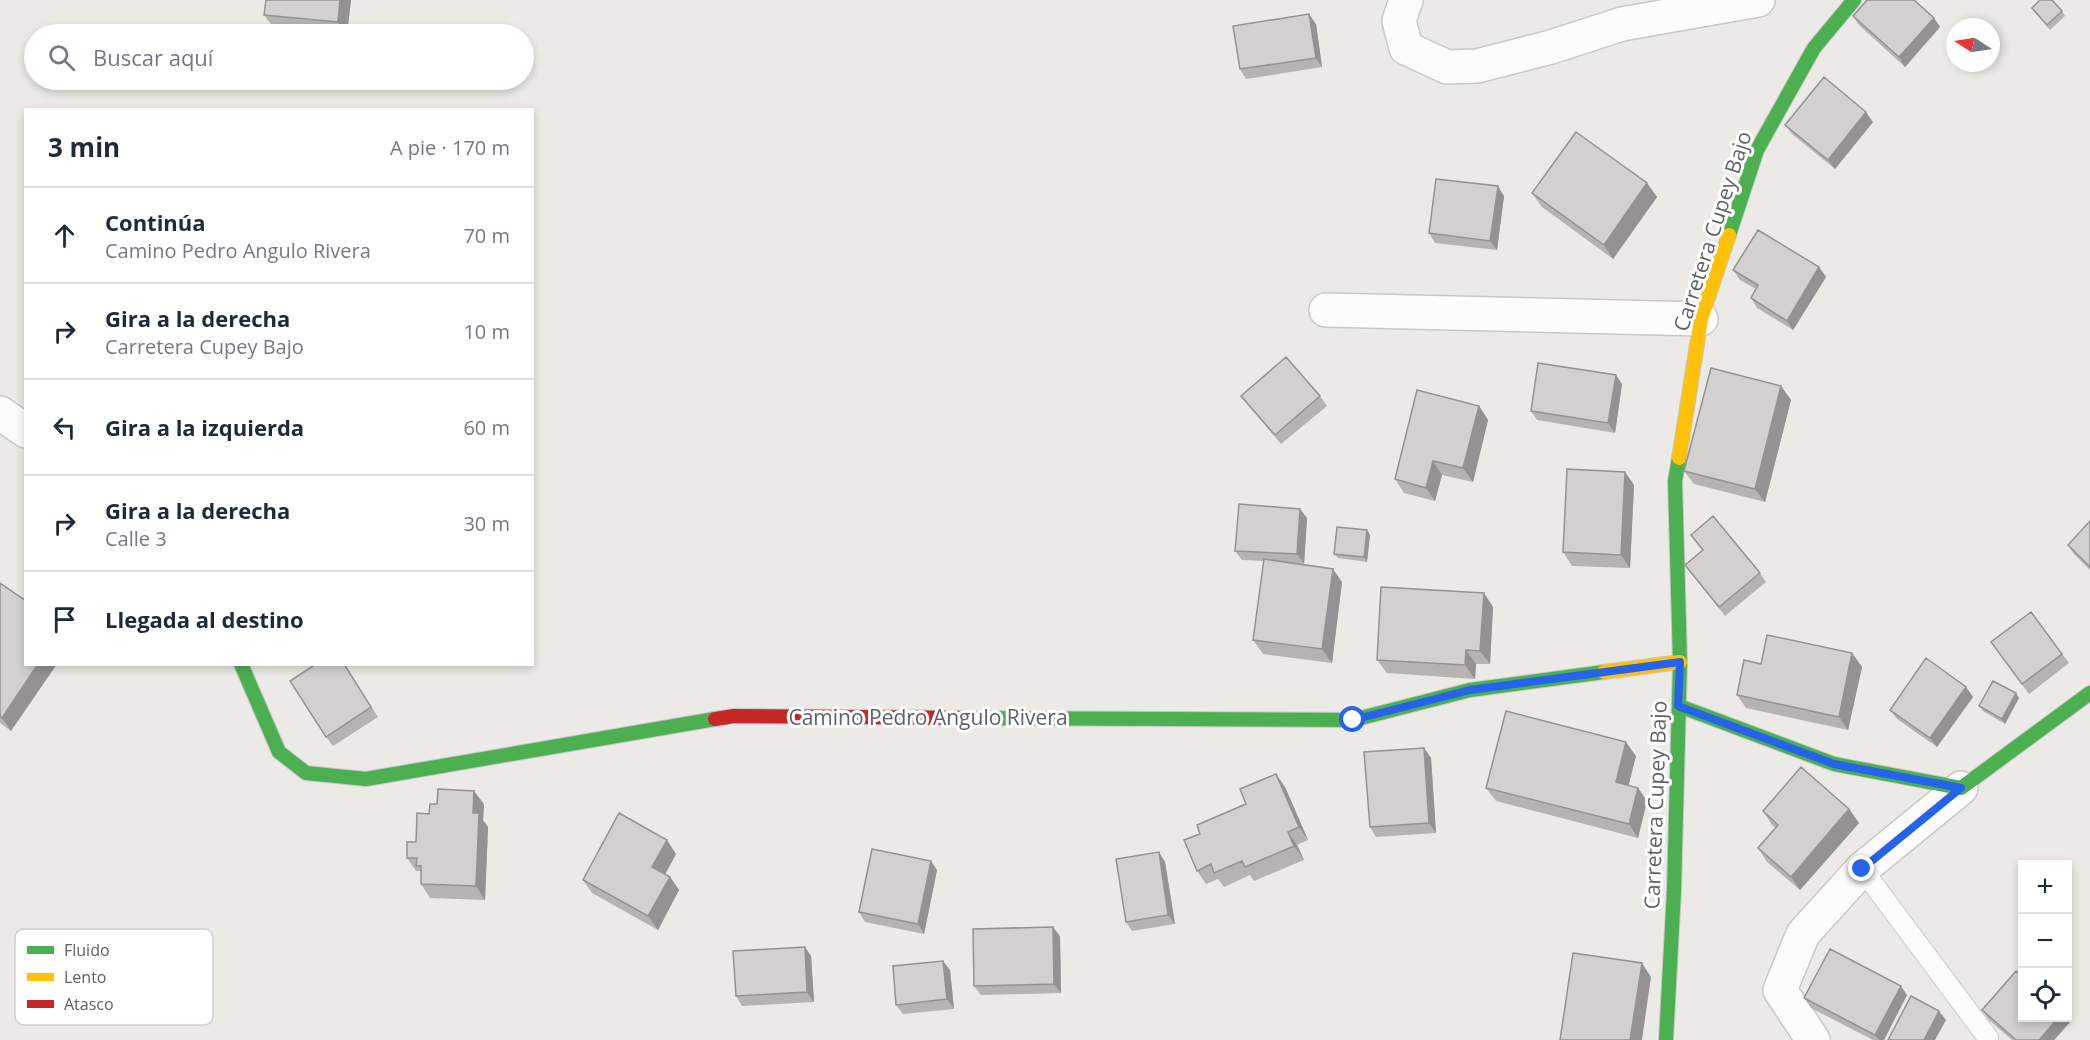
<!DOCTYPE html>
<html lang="es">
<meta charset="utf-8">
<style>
:root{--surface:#fff;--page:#f6f6f7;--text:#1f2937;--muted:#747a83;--line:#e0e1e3}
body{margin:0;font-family:"Open Sans",sans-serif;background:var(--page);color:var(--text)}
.controls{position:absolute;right:18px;bottom:18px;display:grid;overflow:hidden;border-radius:0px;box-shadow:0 3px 9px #0003}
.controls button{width:54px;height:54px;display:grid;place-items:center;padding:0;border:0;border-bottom:2px solid var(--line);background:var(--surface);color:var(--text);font:30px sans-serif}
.compass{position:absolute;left:1946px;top:18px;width:54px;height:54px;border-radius:50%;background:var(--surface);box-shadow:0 3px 9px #0003;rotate:282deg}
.stop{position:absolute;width:18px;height:18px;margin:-14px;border:4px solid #2563eb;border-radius:50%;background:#fff}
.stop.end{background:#2563eb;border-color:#fff;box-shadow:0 2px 6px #0008}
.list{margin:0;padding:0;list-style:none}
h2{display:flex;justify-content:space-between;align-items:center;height:78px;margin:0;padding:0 24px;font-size:26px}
h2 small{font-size:20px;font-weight:400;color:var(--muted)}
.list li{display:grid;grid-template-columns:39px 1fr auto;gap:18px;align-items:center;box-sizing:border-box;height:96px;padding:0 24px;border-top:2px solid var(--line)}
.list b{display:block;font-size:22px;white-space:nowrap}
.list p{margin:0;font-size:20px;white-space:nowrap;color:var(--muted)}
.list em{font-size:20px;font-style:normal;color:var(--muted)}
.icon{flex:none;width:33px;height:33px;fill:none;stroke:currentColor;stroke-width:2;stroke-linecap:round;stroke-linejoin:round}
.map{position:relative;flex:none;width:2090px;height:1040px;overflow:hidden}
.search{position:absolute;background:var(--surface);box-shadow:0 3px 9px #0003;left:24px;top:24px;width:510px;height:66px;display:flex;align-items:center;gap:15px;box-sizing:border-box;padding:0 21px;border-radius:33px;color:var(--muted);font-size:22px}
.panel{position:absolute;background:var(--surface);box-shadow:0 3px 9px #0003;left:24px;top:108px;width:510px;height:558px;border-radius:0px}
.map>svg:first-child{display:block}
</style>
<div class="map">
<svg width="2090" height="1040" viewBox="0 0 2090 1040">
<rect width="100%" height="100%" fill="#eceae7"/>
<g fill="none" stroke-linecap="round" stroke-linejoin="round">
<defs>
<path id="lane" d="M1862,869L1988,1038"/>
<path id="street" d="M1406,0L1399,21L1406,48L1447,67L1477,66L1551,47L1622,24L1758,0
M1326,310L1701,319
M0,413L26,431
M1813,1040L1780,990L1803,934L1862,869L1961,788"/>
<path id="fast" d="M1729,235L1757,150L1814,48L1854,0
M241,664L279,752L306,773L366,779L715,719
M1679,706L1834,764L1961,788L2090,693
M974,718L1353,720L1470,690L1604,672
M1666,1040L1674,890L1680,662L1675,481L1679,458"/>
<path id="slow" d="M1679,458L1701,319L1729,235
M1604,672L1680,662"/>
<path id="jam" d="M715,719L734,716L974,718"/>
</defs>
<use href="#lane" stroke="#c8c8c8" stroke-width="22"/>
<use href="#street" stroke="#c8c8c8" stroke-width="36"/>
<use href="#fast" stroke="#c6c7c6" stroke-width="16"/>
<use href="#slow" stroke="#c6c7c6" stroke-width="16"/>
<use href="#jam" stroke="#c6c7c6" stroke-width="16"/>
<use href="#lane" stroke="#fcfcfb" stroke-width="20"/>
<use href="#street" stroke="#fcfcfb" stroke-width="33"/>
<use href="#fast" stroke="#4caf50" stroke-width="14"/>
<use href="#slow" stroke="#ffc107" stroke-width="14"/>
<use href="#jam" stroke="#c62828" stroke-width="14"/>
</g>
<path fill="#b5b4b3" d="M266,0H351L347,34H335L274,28L264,15Z
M2032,8L2062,11L2065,16L2050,30Z
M1853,16L1934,18L1940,27L1905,67L1859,25Z
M1316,24L1322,67L1246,79L1240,69Z
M1873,122L1835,169L1792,134L1785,125Z
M1647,183L1657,197L1613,259L1542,207L1532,193Z
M1504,196L1497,250L1435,243L1429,233Z
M1819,267L1826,277L1793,330L1757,308L1751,298L1756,289L1740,280L1733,270Z
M1622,384L1615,433L1537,420L1531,411Z
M1781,386L1791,400L1765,502L1694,484L1684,471Z
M1241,396H1320L1327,406L1281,444L1248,405Z
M1479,406L1488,420L1473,482L1442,475L1435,501L1404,493L1395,479Z
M1625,472L1634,485L1630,568L1572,566L1563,552Z
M1307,518L1304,564L1291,563L1342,582L1332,663L1263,654L1253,640L1264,561L1242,560L1235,551Z
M2090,521V570L2074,554L2068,545Z
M1367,530L1370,535L1367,562L1338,558L1334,554Z
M1691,535L1760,573L1766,582L1725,616L1685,565L1702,550Z
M0,583L11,731L0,723Z
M1484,593L1493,607L1490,664H1476L1475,679L1387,673L1377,660Z
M2031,612L2069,663L2029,694L1991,642Z
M1852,653L1862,667L1848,730L1746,708L1737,695L1761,664Z
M316,664H344L378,717L333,746L326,737Z
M1966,687L1973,697L1937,747L1897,719L1890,710Z
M2019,698L2005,724L1983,711L1979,706Z
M1424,748L1431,758L1436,833L1376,837L1370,827Z
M1636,756L1628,785L1638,788L1647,801L1638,838L1496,801L1486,788Z
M1285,787L1308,840L1297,845L1304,860L1254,881L1250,875L1224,887L1218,879L1206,884L1197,871L1200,834Z
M484,804L483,820L488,827L485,900L430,898L421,884V873L420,871H416L407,858L416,842Z
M1849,809L1859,823L1800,890L1767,862L1758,848L1776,828L1772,825L1763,811Z
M676,854L665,874L670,877L679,890L658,930L592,893L583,880Z
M1165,862L1175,924L1132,931L1126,922Z
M937,870L924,934L865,922L859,912Z
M1060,936L1061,993L981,995L974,986Z
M811,956L814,1002L742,1006L736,996Z
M950,970L954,1009L903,1014L896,1005Z
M1907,995L1884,1040H1873L1811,1008L1804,998Z
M1982,1010L2070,1022L2054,1040H2012L1988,1019Z"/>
<path fill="#949292" d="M340,0H351L347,34L338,22Z
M1309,14L1316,24L1322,67L1316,58Z
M1934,18L1940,27L1905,67L1899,57Z
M1866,112L1873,122L1835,169L1828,160Z
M1647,183L1657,197L1613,259L1604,245Z
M1498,186L1504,196L1497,250L1490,241Z
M1819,267L1826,277L1793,330L1787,321Z
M1616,375L1622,384L1615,433L1608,423Z
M1781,386L1791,400L1765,502L1755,489Z
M1479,406L1488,420L1473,482L1463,468Z
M1433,461L1442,475L1435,501L1426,488Z
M1625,472L1634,485L1630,568L1621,555Z
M1300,509L1307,518L1304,564L1297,554Z
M1367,530L1370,535L1367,562L1364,557Z
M1333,569L1342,582L1332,663L1322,649Z
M1484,593L1493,607L1490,664L1480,651Z
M1466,650L1476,664L1475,679L1465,665Z
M1852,653L1862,667L1848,730L1839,717Z
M38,664H57L11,731L2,718Z
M1966,687L1973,697L1937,747L1930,738Z
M2016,693L2019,698L2005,724L2002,719Z
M1626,742L1636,756L1626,796L1616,782Z
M1424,748L1431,758L1436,833L1429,823Z
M1276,774L1285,787L1308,840L1299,827Z
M1638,788L1647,801L1638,838L1629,824Z
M474,791L484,804L483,820L488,827L485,900L476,886L473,813Z
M1849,809L1859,823L1800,890L1791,877Z
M1288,832L1297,845L1304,860L1294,846Z
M667,840L676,854L662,880L652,867Z
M1159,852L1165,862L1175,924L1168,915Z
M931,861L937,870L924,934L918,924Z
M670,877L679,890L658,930L648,916Z
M1053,927L1060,936L1061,993L1054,984Z
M805,947L811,956L814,1002L807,992Z
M943,961L950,970L954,1009L947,999Z
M1642,963L1651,977L1642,1040H1630Z
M1901,986L1907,995L1884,1040H1879L1875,1035Z
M1939,1011L1946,1020L1935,1040H1924Z
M2059,1017H2067L2070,1022L2054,1040H2039Z"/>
<path fill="#d3d1d0" stroke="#949292" stroke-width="1.5" d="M266,0H340L338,22L264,15Z
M1867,0H1914L1934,18L1899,57L1853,16Z
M2040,0H2052L2062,11L2047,25L2032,8Z
M1309,14L1316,58L1240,69L1233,26Z
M1824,77L1866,112L1828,160L1785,125Z
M1576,132L1647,183L1604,245L1532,193Z
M1436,179L1498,186L1490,241L1429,233Z
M1758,230L1819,267L1787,321L1751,298L1758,285L1733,270Z
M1286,357L1320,396L1275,435L1241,396Z
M1538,363L1616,375L1608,423L1531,411Z
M1711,368L1781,386L1755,489L1684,471Z
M1417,390L1479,406L1463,468L1433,461L1426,488L1395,479Z
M1567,469L1625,472L1621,555L1563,552Z
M1239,504L1300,509L1297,554L1235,551Z
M1713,516L1760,573L1719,607L1685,565L1703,550L1691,535Z
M2090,521V567L2068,545Z
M1337,527L1367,530L1364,557L1334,554Z
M1264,559L1333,569L1322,649L1253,640Z
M0,583L26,601V664H38L2,718L0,716Z
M1381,587L1484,593L1480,651L1466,650L1465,665L1377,660Z
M2031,612L2062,654L2022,684L1991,642Z
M1767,635L1852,653L1839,717L1737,695L1744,660L1761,664Z
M1926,658L1966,687L1930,738L1890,710Z
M316,664H344L371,707L326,737L290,681Z
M1993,681L2016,693L2002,719L1979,706Z
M1506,711L1626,742L1616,782L1638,788L1629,824L1486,788Z
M1424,748L1429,823L1370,827L1364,752Z
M1801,767L1849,809L1791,877L1758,848L1778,825L1763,811Z
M1276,774L1299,827L1288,832L1294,846L1245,867L1242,861L1214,873L1211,864L1197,871L1184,840L1200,834L1197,825L1246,804L1240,789Z
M438,789L474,791L473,813H479L476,886L421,884V866H416L417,858H407V842H416L417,813L429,814L430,804H437Z
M619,813L667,840L652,867L670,877L648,916L583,880Z
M872,849L931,861L918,924L859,912Z
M1159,852L1168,915L1126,922L1116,859Z
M1053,927L1054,984L974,986L973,929Z
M805,947L807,992L736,996L733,951Z
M1830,949L1901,986L1875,1035L1804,998Z
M1573,953L1642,963L1630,1040H1560Z
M943,961L947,999L896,1005L893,966Z
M2016,971L2022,976V1017H2059L2039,1040H2016L1982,1010Z
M1911,996L1939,1011L1924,1040H1888Z"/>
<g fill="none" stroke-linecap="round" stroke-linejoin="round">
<path stroke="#2563eb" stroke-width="8" d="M1353,720L1470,690L1680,662L1678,706L1834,764L1961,788L1862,869"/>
</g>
<g text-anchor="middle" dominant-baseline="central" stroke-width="6" stroke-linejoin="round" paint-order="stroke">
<g font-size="21" fill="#5d6265" stroke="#fff">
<text transform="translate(1712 231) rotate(-72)">Carretera Cupey Bajo</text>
<text x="928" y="717">Camino Pedro Angulo Rivera</text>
<text transform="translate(1655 805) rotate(-88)">Carretera Cupey Bajo</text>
</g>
</g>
<rect x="15" y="929" width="198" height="96" rx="9" fill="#fff" stroke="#ced0d1" stroke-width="1.5"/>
<rect x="27" y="946" width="27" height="8" fill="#4caf50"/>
<rect x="27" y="973" width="27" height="8" fill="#ffc107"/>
<rect x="27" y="1000" width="27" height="8" fill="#c62828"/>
<g font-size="16" fill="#5d6265">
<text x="64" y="956">Fluido</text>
<text x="64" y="983">Lento</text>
<text x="64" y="1010">Atasco</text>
</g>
</svg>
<div class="controls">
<button>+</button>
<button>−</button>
<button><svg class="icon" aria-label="locate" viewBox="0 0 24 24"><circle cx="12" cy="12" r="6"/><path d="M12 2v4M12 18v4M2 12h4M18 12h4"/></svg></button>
</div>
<svg class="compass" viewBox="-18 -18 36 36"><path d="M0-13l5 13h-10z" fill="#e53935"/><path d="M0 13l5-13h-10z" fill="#747a83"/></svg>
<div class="stop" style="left:1353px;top:720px"></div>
<div class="stop end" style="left:1862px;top:869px"></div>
<div class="search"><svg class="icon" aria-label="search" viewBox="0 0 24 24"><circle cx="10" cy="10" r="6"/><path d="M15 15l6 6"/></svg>Buscar aquí</div>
<section class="panel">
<h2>3 min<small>A pie · 170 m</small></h2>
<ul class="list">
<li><svg class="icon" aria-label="ahead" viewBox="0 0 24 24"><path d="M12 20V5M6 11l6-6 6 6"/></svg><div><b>Continúa</b><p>Camino Pedro Angulo Rivera</p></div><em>70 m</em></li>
<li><svg class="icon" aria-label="right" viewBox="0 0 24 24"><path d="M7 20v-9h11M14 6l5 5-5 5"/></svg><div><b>Gira a la derecha</b><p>Carretera Cupey Bajo</p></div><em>10 m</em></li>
<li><svg class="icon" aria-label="left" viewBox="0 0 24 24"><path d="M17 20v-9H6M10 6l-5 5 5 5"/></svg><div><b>Gira a la izquierda</b></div><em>60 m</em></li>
<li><svg class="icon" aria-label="right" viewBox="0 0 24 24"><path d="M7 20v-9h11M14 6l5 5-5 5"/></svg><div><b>Gira a la derecha</b><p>Calle 3</p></div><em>30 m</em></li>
<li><svg class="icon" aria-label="arrive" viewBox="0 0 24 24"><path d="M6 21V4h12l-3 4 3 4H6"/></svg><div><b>Llegada al destino</b></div></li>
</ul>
</section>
</div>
